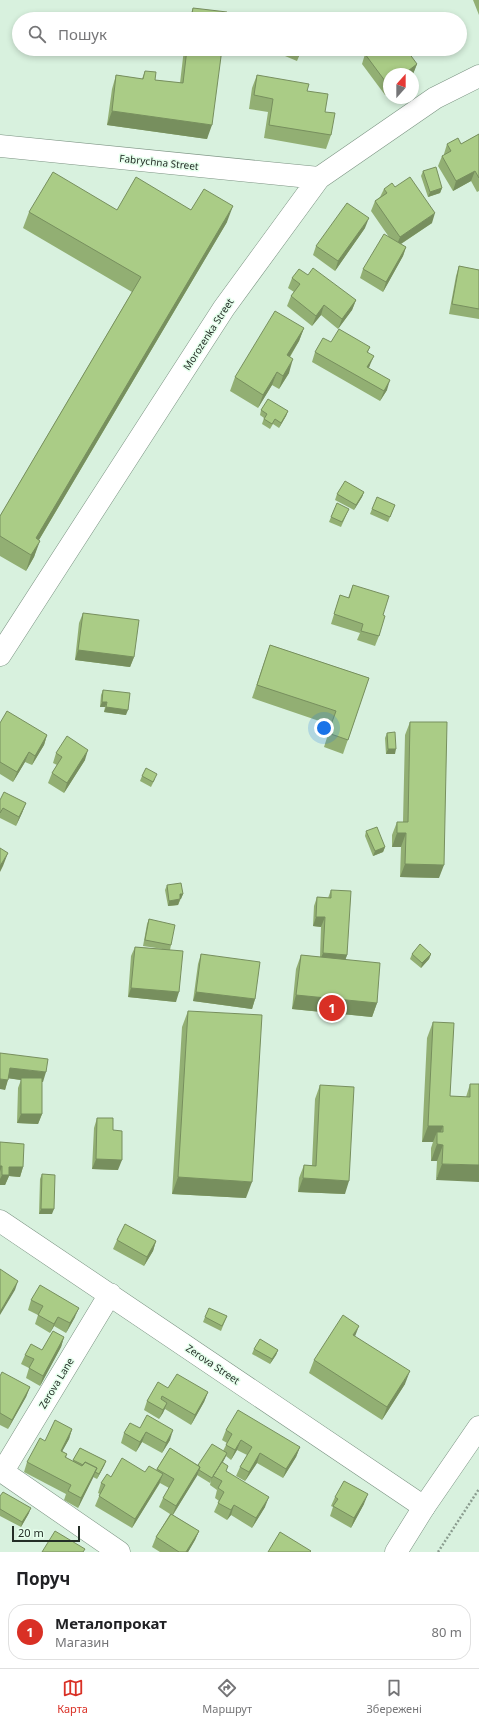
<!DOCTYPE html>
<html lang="uk">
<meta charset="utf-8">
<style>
:root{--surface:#fff;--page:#f6f6f6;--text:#202124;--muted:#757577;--line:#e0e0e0;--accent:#d93025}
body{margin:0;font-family:"Noto Sans",sans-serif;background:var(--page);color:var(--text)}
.compass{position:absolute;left:383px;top:68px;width:36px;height:36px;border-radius:50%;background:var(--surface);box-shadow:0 2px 6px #0003;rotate:21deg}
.scale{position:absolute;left:12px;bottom:10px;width:68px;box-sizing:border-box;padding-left:4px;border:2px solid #242e27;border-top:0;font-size:11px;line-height:14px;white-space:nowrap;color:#242e27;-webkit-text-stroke:3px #e5ffec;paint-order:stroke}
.you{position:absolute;left:324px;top:728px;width:14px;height:14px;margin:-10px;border:3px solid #fff;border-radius:50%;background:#1a73e8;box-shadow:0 0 0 6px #1a73e833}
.badge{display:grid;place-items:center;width:26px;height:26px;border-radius:50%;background:var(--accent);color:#fff;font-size:13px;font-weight:700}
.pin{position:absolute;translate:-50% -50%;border:2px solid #fff;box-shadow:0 1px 4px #0006}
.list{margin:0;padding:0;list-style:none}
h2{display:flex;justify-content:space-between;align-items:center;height:52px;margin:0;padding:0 16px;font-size:17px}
h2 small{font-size:13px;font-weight:400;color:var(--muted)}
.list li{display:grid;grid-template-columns:26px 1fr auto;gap:12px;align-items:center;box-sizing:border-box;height:56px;margin:0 8px 8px;padding:0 8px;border:1px solid var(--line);border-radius:16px}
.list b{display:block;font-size:15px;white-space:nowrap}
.list p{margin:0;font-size:13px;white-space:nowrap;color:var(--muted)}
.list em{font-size:13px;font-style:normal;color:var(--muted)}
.icon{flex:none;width:22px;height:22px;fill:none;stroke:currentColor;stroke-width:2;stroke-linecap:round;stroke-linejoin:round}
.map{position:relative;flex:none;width:479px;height:1552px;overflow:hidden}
.search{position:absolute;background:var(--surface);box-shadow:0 2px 6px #0003;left:12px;right:12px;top:12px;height:44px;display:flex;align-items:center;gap:10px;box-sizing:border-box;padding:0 14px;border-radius:22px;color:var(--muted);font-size:15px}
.sheet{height:116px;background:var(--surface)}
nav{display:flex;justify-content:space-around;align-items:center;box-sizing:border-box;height:56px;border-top:1px solid var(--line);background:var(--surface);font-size:11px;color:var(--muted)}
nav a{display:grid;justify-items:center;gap:2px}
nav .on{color:var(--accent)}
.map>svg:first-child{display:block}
</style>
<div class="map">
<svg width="479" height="1552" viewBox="0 0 479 1552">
<rect width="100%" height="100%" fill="#d8f1de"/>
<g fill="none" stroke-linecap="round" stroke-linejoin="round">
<defs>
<path id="minor" d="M0,146L319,178
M0,655L224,308L319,178L435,98L479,76
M0,1221L424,1507
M0,1470L119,1552
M3,1471L110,1294"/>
<path id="major" d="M396,1552L424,1507L479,1427"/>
</defs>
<use href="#minor" stroke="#7b9382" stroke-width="23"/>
<use href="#major" stroke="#7b9382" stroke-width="23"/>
<path stroke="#8a9c8f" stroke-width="2.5" stroke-dasharray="2 2" stroke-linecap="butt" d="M438,1552L479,1489"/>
<use href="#minor" stroke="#fff" stroke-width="22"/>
<use href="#major" stroke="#fff" stroke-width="22"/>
</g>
<path fill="#92af73" d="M473,0H479V15Z
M193,8L227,19H189Z
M184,49H222L207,139L107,125L112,89L116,75L142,79L145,71L155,80L180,83Z
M288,49H302L297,61L285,56Z
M419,49H432L423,55Z
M365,54L417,64L413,74H389V92L385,95L362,64Z
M257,75L307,91L331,135L326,149L264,138L268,112L249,109L252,88Z
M479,134V191L477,192L471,181L453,191L438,166L442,156L444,155V154L447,144H461Z
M423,171L442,188L440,193L428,197L421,176Z
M395,187L432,223L401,244L406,247L403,256L383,292L360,278L363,269L389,237L371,211L375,201L380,197L384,189Z
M117,210H191L227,222L39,540L34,557L26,571L0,556V516L132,292L23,228L29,212Z
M365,228L335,271L313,255L316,246Z
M459,266L479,270V319L449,314L456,276Z
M308,275L356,300L352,310L338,329L321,315L312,326L287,306L291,296L294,292L288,288L292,278Z
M304,328L299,341L290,357L289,373L279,389L272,385L258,408L230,391L235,377Z
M331,342L370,347L368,352L370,365L369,368L387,390L380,401L312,362L315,352Z
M261,410L288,411L286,416L279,428L273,424L270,429L262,424L264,418L260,415Z
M364,492L362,497L354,510L335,500L337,494Z
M395,505L388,522L370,514L372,509Z
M349,509L341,527L329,522L331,517Z
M353,585L383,615L379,636L375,646L357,640L360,633L331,624L340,595L348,598Z
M83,613L134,657L130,667L75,660L79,623Z
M270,645L369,678L343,754L324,747L331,725L252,698Z
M103,690L126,715L104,712L105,707H100L101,695Z
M410,722L439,878L400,877L401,847H392V835L397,822H403L405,735Z
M0,723L47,735L44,745L32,765L25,762L13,782L0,774Z
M387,733L395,754H386L385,738Z
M56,753L85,760L64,793L48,783L52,773L57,765L53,763Z
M142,776L155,779L151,787L140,781Z
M0,800L26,803L22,813L16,826L0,818Z
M366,831L385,847L383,852L373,856L365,836Z
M167,885L183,894L178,905L168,906L165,890Z
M331,890L347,955L345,960L377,1003L372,1017L292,1009L296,969L301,955L320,957L321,927L313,926L314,906L317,897L328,898Z
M149,919L171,945L170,950L176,1002L128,997L131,956L135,947L163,949L143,946L147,924Z
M201,954L255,999L252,1009L193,1001L198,964Z
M412,954H431L429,959L421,968L410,959Z
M188,1011L246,1198L172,1194L182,1027Z
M433,1022L450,1096L466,1097L470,1084H479L436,1180L437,1161H431V1148L433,1142H422L427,1038Z
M0,1053L43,1082H42V1114L38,1124L17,1123L18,1088L21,1080L8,1078L5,1090Z
M320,1085L345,1194L298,1192L299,1178L304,1165H312L315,1099Z
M97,1118L113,1130L118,1170L92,1169L94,1128Z
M0,1142L23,1167L20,1177L9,1176L5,1185H0Z
M42,1174L52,1214H39L40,1179Z
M117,1240L156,1241L153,1251L144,1266L113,1249Z
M31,1300L75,1317L66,1333L54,1326L50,1333L35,1324L38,1315L28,1310Z
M227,1316L221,1331L203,1322L205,1317Z
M64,1337L61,1347L40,1386L26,1378L29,1368L21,1364L25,1355L42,1350Z
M254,1349L278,1350L276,1355L270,1364L252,1354Z
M314,1360L405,1384L382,1420L309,1373Z
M0,1376L30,1387L26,1397L8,1429L0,1425Z
M168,1388L208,1392L204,1402L191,1425L165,1409L159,1419L144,1410L147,1401Z
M140,1428L170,1440L162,1453L142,1442L136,1452L121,1443L124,1433Z
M72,1429L69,1439L62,1451L67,1454L66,1458L73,1461L80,1448L106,1461L104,1466L97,1479L93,1477L78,1508L64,1500L66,1494L24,1472L27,1462L45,1441Z
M226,1430L300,1447L296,1457L283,1478L257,1463L245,1481L236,1476L240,1467L247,1455L237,1450L231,1460L226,1456L223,1462L226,1471L265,1507L252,1528L231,1515L227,1520L214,1512L219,1501L215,1498L217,1490L210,1485L211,1480L210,1483L197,1475L173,1515L199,1531L195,1540L188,1552H160L152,1547L156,1537L170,1514L159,1507L163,1498L169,1488L160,1483L132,1528L95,1506L100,1494L98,1493L101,1483L111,1477L145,1472L156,1470L170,1448L198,1465L223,1451L227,1443L222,1440Z
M0,1496L29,1513L21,1527L0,1516Z
M335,1497L364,1504L351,1528L330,1516L333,1507L331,1506Z"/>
<path fill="#778f5e" d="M238,49H272L269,56L237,53Z
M426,49H432L423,55L425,50Z
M417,64L413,74H404Z
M388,85H389V92L385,95Z
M112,111L212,125L207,139L107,125Z
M475,171L471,181L453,191L456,181Z
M442,188L440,193L428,197L430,192Z
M233,206L227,222L30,555L36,538Z
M435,213L432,223L396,247L400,237Z
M369,218L365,228L335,271L338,261Z
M406,247L403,256L383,292L386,282Z
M356,300L352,310L338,329L342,319Z
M324,305L321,315L312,326L316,316Z
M304,328L299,341L282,369L287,355Z
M374,356L370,365L364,376L367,367Z
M293,359L289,373L279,389L283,376Z
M277,372L272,385L258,408L263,395Z
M390,380L387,390L380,401L384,391Z
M288,411L286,416L279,428L281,423Z
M364,492L362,497L354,510L356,505Z
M40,541L34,557L26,571L31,555Z
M78,650L134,657L130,667L75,660Z
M102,702H107L105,707H100Z
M106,707L128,710L126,715L104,712Z
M47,735L44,745L32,765L35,756Z
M388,749H396L395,754H386Z
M88,750L85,760L64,793L67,783Z
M29,752L25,762L13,782L17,772Z
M26,803L22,813L16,826L19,817Z
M397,833H406L401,847H392Z
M385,847L383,852L373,856L375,851Z
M8,853L3,866L0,872V866Z
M405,864L444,865L439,878L400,877Z
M180,894H183L181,899H178Z
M180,899L178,905L168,906L169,901Z
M316,917H325L321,927L313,926Z
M323,953L347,955L344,964L319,963Z
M431,954L429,959L421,968L422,963Z
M131,988L179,992L176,1002L128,997Z
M196,992L255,999L252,1009L193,1001Z
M296,995L377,1003L372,1017L292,1009Z
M10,1068L46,1072L43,1082L21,1080V1078V1080L6,1078Z
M0,1079L8,1080L5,1090L0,1089Z
M21,1114H42L38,1124L17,1123Z
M428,1126H443L437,1142V1132L433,1142H422Z
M437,1144L443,1145L437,1161H431Z
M96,1159L122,1160L118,1170L92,1169Z
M442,1164L479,1165V1182L436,1180Z
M0,1166H2L0,1172Z
M9,1167H23L20,1177L9,1176L5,1185H0V1179L2,1175Z
M178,1177L252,1182L246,1198L172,1194Z
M303,1178L349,1181L345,1194L298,1192Z
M41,1209H54L52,1214H39Z
M156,1241L153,1251L144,1266L147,1257Z
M18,1281L15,1290L0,1315V1312Z
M79,1308L75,1317L66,1333L70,1323Z
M58,1317L54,1326L50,1333L54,1324Z
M359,1326L354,1339L353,1335Z
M64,1337L61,1347L40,1386L43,1376Z
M278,1350L276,1355L270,1364L272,1359Z
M410,1371L405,1384L382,1420L387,1407Z
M30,1387L26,1397L8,1429L12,1420Z
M208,1392L204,1402L191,1425L195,1415Z
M167,1403L163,1413L159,1419L163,1410Z
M72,1429L69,1439L57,1461L61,1451Z
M173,1430L170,1440L162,1453L166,1443Z
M146,1432L142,1442L136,1452L140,1442Z
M241,1440L237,1450L231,1460L235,1450Z
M300,1447L296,1457L283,1478L286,1469Z
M227,1453L225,1458L214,1476H213L210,1483L212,1478Z
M260,1453L257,1463L245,1481L249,1472Z
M106,1461L104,1466L97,1479L99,1474Z
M200,1467L197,1476L172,1516L176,1506Z
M97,1468L93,1478L78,1508L81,1498Z
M163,1474L159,1484L132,1528L135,1519Z
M368,1494L364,1504L351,1528L354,1518Z
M269,1497L265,1507L252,1528L256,1518Z
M234,1505L231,1515L227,1520L231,1510Z
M31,1508L29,1513L21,1527L22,1522Z
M199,1531L195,1540L188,1552H186Z"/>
<path fill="#aacc86" stroke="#778f5e" d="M193,8L227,12V19H191Z
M264,16L275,17V19H264Z
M187,49H222L212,125L112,111L116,75L143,79L145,71L156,72L155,80L183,83Z
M288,49H302L299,56L287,51Z
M373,49H406L417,64L404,74H389V85H388L365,54Z
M257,75L309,84L307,91L328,94L325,112L335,113L331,135L269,125L273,99L254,95Z
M479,134V178L475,171L456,181L442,156L451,151L447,144L458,138L461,144Z
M436,167L442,188L430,192L423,171Z
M53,172L117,210L136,177L191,210L204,189L233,206L36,538L40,541L31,555L0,536V516L141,277L29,212Z
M410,177L435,213L400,237L375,201L387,193L384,189L392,183L395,187Z
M347,203L369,218L338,261L316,246Z
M384,234L406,247L386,282L363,269Z
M459,266L479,270V309L452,304Z
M313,268L356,300L342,319L324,305L316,316L291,296L300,284L292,278L299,269L308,275Z
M275,311L304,328L287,355L293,359L283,376L277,372L263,395L235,377Z
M339,329L370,347L367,352L374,356L367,367L390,380L384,391L315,352L323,338L331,342Z
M268,399L288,411L281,423L275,419L272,424L264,419L267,414L261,410Z
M345,481L364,492L356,505L337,494Z
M377,497L395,505L390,517L372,509Z
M337,503L349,509L342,522L331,517Z
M353,585L389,596L383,615L385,616L379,636L361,631L363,624L334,614L340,595L349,598Z
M83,613L139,620L134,657L78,650Z
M270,645L369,678L348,740L328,733L336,711L257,685Z
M103,690L130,693L128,710L106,707L107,702H102Z
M7,711L47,735L35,756L29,752L17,772L0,762V723Z
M410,722H447L444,865L405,864L406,833H397V822H408Z
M395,732L396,749H388L387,733Z
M67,736L88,750L67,783L52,773L62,757L56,753Z
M146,768L157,774L153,782L142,776Z
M4,792L26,803L19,817L3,808L0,813V800Z
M377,827L385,847L375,851L366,831Z
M0,848L8,853L0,866Z
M181,883L183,894H180V899L169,901L167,885Z
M331,890L351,891L347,955L323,953L325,917H316L317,897L331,898Z
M149,919L175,925L171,945L145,940Z
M420,944L431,954L422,963L412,954Z
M135,947L183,951L179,992L131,988Z
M201,954L260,962L255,999L196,992Z
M301,955L380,963L377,1003L296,995Z
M188,1011L262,1015L252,1182L178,1177Z
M433,1022L454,1023L450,1096L470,1097V1084H479V1165L442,1164L443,1145L437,1144V1132H443V1126H428Z
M0,1053L48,1059L46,1072L10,1068L8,1080L0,1079Z
M21,1078H42V1114H21Z
M320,1085L354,1087L349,1181L303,1178L304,1165L316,1166Z
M97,1118H113V1130L122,1131V1160L96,1159Z
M0,1142L24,1144L23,1167H9V1175H2V1166H0Z
M42,1174L55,1175L54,1209H41Z
M125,1224L156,1241L147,1257L117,1240Z
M0,1269L18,1281L0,1312Z
M40,1285L79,1308L70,1323L58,1317L54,1324L38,1315L43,1306L31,1300Z
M209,1308L227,1316L222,1326L205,1317Z
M343,1315L359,1326L353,1335L410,1371L387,1407L314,1360Z
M53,1331L64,1337L43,1376L29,1368L34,1359L25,1355L31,1344L42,1350Z
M260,1339L278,1350L272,1359L254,1349Z
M2,1372L30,1387L12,1420L0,1413V1376Z
M177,1374L208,1392L195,1415L162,1396L161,1399L167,1403L163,1410L147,1401L158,1382L168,1388Z
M238,1410L300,1447L286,1469L260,1453L249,1472L240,1467L252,1447L241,1440L235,1450L226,1445L232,1434L226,1430Z
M147,1415L173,1430L166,1443L146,1432L140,1442L124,1433L130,1423L140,1428Z
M55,1420L72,1429L61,1451L67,1454L65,1457L82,1466L85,1462L97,1468L81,1498L68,1491L71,1485L27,1462L40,1438L45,1441Z
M212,1444L227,1453L212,1478L199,1470L200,1467L198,1465Z
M80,1448L106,1461L99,1474L95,1472L97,1468L85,1462L83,1465L73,1460Z
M170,1448L200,1467L176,1506L163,1498L174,1479L157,1469Z
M122,1458L145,1472L149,1466L163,1474L135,1519L99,1496L105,1485L101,1483L107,1474L111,1477Z
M222,1462L228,1466L226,1471L269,1497L256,1518L234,1505L231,1510L218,1503L224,1492L218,1488L222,1481L213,1476Z
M344,1481L368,1494L354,1518L333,1506L338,1499L335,1497Z
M3,1492L31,1508L22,1522L0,1509V1496Z
M171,1514L199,1531L186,1552H179L156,1537Z
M55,1531L85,1549L83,1552H42Z
M280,1532L311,1551L310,1552H268Z"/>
<g text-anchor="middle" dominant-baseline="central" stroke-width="3" stroke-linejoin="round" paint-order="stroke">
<g font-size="10" fill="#242e27" stroke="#e5ffec">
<text transform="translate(159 162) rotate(6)">Fabrychna Street</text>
<text transform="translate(208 334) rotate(-57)">Morozenka Street</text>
<text transform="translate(213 1364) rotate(34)">Zerova Street</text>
<text transform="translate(56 1383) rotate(-59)">Zerova Lane</text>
</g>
</g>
</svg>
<svg class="compass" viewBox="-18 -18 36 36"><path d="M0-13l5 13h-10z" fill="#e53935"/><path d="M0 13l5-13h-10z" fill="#757577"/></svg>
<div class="scale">20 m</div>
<div class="you"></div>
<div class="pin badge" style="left:332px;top:1008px">1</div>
<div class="search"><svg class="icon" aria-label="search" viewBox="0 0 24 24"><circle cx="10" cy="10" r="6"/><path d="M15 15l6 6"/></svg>Пошук</div>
</div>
<section class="sheet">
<h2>Поруч<small></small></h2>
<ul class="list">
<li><span class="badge">1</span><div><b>Металопрокат</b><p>Магазин</p></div><em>80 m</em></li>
</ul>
</section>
<nav>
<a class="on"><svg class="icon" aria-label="map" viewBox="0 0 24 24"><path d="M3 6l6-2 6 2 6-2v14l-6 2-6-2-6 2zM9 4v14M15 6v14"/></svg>Карта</a>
<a><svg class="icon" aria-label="directions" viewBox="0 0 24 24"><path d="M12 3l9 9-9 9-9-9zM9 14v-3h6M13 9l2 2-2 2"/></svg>Маршрут</a>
<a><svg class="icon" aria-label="saved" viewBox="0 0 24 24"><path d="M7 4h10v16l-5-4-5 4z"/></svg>Збережені</a>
</nav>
